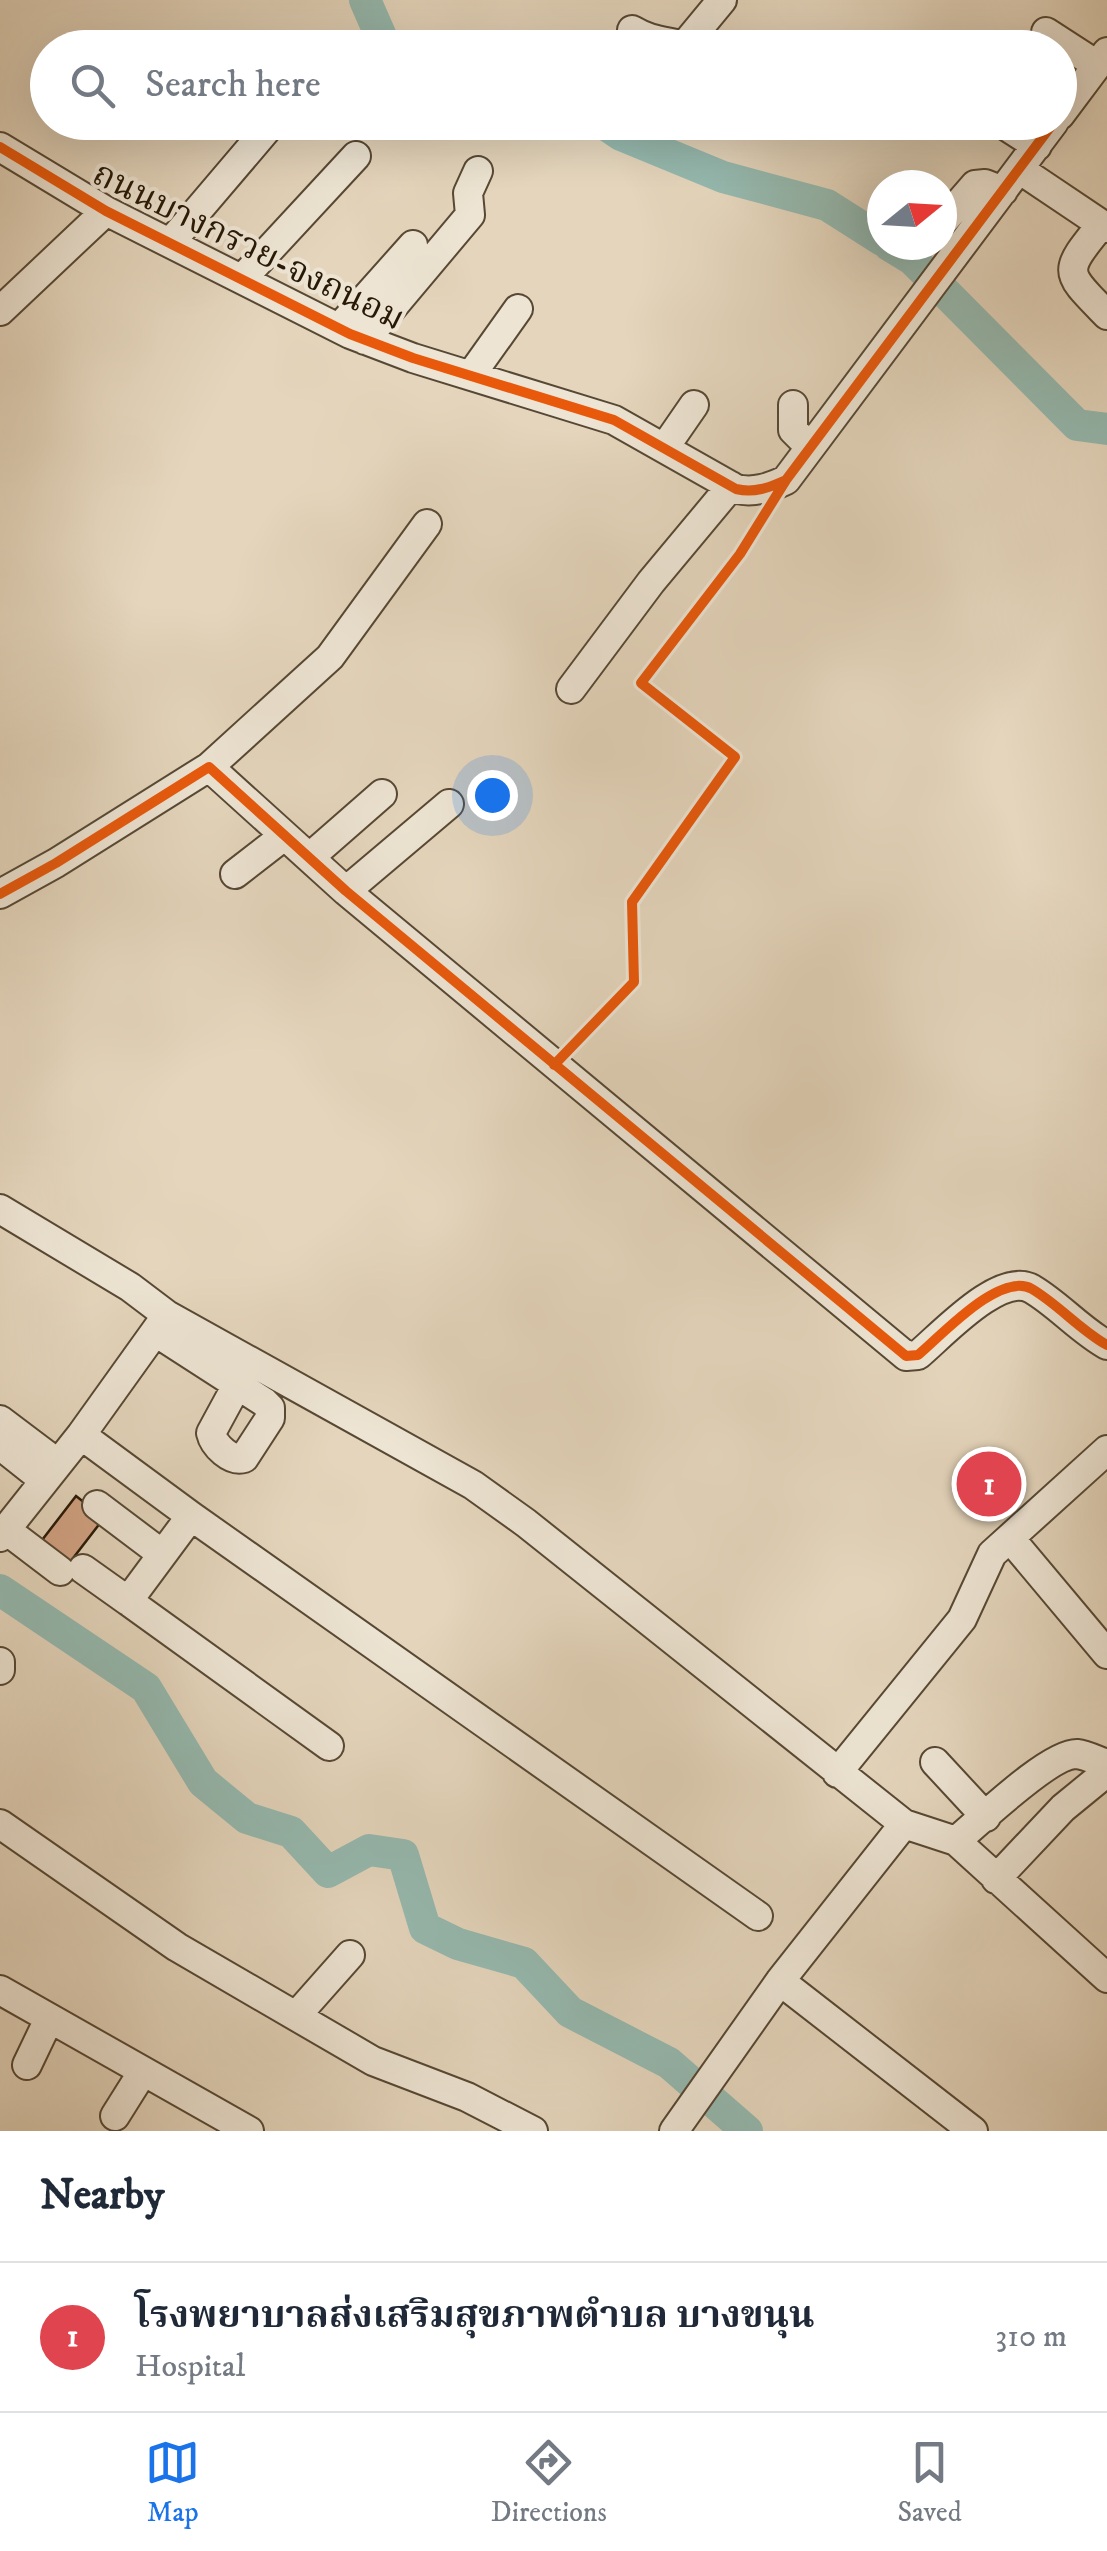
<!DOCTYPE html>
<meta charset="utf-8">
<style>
:root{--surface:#fff;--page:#f6f6f7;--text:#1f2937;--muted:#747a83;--line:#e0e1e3;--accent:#1a73e8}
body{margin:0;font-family:"IM FELL DW Pica","Noto Serif Thai",serif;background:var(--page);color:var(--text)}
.compass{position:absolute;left:867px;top:170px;width:90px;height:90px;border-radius:50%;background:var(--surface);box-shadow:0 10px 40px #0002;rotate:72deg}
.you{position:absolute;left:492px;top:795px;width:35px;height:35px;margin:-25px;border:8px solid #fff;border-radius:50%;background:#1a73e8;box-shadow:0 0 0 15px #1a73e833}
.badge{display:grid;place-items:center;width:65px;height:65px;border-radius:50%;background:var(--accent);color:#fff;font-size:32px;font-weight:700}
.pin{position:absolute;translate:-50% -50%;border:5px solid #fff;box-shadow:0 2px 10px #0006}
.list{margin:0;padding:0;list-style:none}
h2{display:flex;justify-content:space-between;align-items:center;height:130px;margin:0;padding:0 40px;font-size:42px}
h2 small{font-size:32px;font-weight:400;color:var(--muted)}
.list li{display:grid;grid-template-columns:65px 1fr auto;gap:30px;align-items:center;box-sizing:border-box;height:150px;padding:0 40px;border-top:2px solid var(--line)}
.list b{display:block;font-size:38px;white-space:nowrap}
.list p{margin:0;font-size:32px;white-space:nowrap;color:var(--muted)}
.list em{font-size:32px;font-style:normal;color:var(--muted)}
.icon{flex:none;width:55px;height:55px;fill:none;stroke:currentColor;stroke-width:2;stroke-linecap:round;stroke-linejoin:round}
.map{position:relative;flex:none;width:1107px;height:2131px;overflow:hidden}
.search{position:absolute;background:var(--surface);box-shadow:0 10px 40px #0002;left:30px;right:30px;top:30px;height:110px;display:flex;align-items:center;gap:25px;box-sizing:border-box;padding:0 35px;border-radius:55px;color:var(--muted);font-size:38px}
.sheet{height:280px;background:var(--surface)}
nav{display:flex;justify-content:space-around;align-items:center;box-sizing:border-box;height:140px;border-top:2px solid var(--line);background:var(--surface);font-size:28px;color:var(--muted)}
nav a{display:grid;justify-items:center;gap:5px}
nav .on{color:var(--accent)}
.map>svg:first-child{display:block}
</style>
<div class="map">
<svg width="1107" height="2131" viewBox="0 0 1107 2131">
<rect width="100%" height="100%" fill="#e4d5bc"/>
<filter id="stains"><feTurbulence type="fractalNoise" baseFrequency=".002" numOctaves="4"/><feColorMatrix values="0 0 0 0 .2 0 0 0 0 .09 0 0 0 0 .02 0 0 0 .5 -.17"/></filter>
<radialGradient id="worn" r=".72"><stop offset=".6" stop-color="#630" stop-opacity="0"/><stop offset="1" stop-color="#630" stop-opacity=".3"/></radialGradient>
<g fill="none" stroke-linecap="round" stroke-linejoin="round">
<path stroke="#95b9af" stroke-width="32" d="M365,0L386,48
M602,122L621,135L723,177L827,205L882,240
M889,245L912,259L1077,425L1107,429
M0,1590L146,1688L203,1782L247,1818L291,1832L328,1872L369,1850L403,1855L425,1928L458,1944L524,1963L570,2012L669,2063L747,2131"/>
</g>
<path fill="#d2a283" stroke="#281906" stroke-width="2.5" d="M76,1496L104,1518L67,1566L39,1544Z"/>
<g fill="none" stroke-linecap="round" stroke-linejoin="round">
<defs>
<path id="minor" d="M632,30C650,41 665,41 684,46L722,0
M1046,32L1097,65
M1060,115L1107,52
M1000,122L1037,146
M0,147L106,211L350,334L413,358L614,420L736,489C754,493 769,488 786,480L1054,122
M1019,169L1107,228
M942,223L975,185L985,184L1003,191
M1101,225C1062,273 1064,271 1107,315
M170,243L273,122
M242,279L356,156
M0,311L106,211
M339,328L413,245
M365,340L470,215L468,193L478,171
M471,375L518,309
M793,405V430L810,447
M665,447L694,405
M571,689L651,582L731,486
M209,767L346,891L906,1356L918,1355C942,1335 1000,1271 1032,1289C1059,1305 1080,1330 1107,1345
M310,857L382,794
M235,874L284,836
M346,891L449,804
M0,894L56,863L209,767L330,657L427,524
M0,1209L130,1287L167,1315L81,1435L0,1537
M167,1315L473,1485L526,1523L904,1824L956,1841L1107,1978
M157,1333L264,1402L270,1408V1418L244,1458C231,1462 214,1446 211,1433L237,1385
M0,1420L57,1463
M81,1435L191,1516L758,1916
M0,1445L44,1480
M97,1505L162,1554
M191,1516L128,1601L329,1746
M6,1530L60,1571
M1019,1549L1107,1654
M83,1569L128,1601
M0,1662V1670
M935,1762L986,1817
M837,1773L962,1619L992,1554L1107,1450
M0,1824L177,1947L373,2061L467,2097L533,2131
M956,1841C979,1822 1050,1753 1077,1754C1086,1755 1098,1761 1107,1764
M996,1879L1063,1808L1107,1772
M780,1981L973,2131
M0,1990L249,2131
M296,2016L350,1955
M27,2065L49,2019
M115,2116L142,2073
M674,2131L780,1981L904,1824"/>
</defs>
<use href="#minor" stroke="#574834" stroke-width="32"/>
<use href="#minor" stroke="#ede4d3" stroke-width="28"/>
<defs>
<path id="cycleway" d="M0,147L106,211L350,334L413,358L614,420L736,489C754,493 769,488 786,480L1054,122
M0,894L56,863L209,767L346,891L906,1356L918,1355C942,1335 1000,1271 1032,1289C1059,1305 1080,1330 1107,1345
M554,1065L634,982L632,902L735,757L641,683L740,554L786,480"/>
</defs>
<use href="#cycleway" stroke="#ede4d3" stroke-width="16"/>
<use href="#cycleway" stroke="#e8590c" stroke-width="10"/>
</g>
<g text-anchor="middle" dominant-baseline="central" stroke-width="8" stroke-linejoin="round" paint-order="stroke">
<g font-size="35" fill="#281906" stroke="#ede4d3">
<text transform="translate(248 247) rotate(26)">ถนนบางกรวย-จงถนอม</text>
</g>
</g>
<rect width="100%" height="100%" filter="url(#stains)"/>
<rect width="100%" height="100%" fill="url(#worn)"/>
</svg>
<svg class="compass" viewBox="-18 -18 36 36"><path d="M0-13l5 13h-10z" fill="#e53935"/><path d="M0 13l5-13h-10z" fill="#747a83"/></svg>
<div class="you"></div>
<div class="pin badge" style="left:989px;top:1484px;background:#e0444e">1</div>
<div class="search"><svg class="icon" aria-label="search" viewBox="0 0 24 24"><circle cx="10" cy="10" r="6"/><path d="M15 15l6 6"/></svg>Search here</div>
</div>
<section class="sheet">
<h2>Nearby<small></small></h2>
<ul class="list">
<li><span class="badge" style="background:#e0444e">1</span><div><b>โรงพยาบาลส่งเสริมสุขภาพตำบล บางขนุน</b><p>Hospital</p></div><em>310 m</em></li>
</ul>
</section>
<nav>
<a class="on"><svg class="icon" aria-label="map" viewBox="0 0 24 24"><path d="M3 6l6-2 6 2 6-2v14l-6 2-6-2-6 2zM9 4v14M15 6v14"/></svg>Map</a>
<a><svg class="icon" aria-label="directions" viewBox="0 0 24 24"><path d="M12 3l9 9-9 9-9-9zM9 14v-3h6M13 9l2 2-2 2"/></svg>Directions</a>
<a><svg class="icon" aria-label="saved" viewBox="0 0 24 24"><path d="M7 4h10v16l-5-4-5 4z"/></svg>Saved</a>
</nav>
